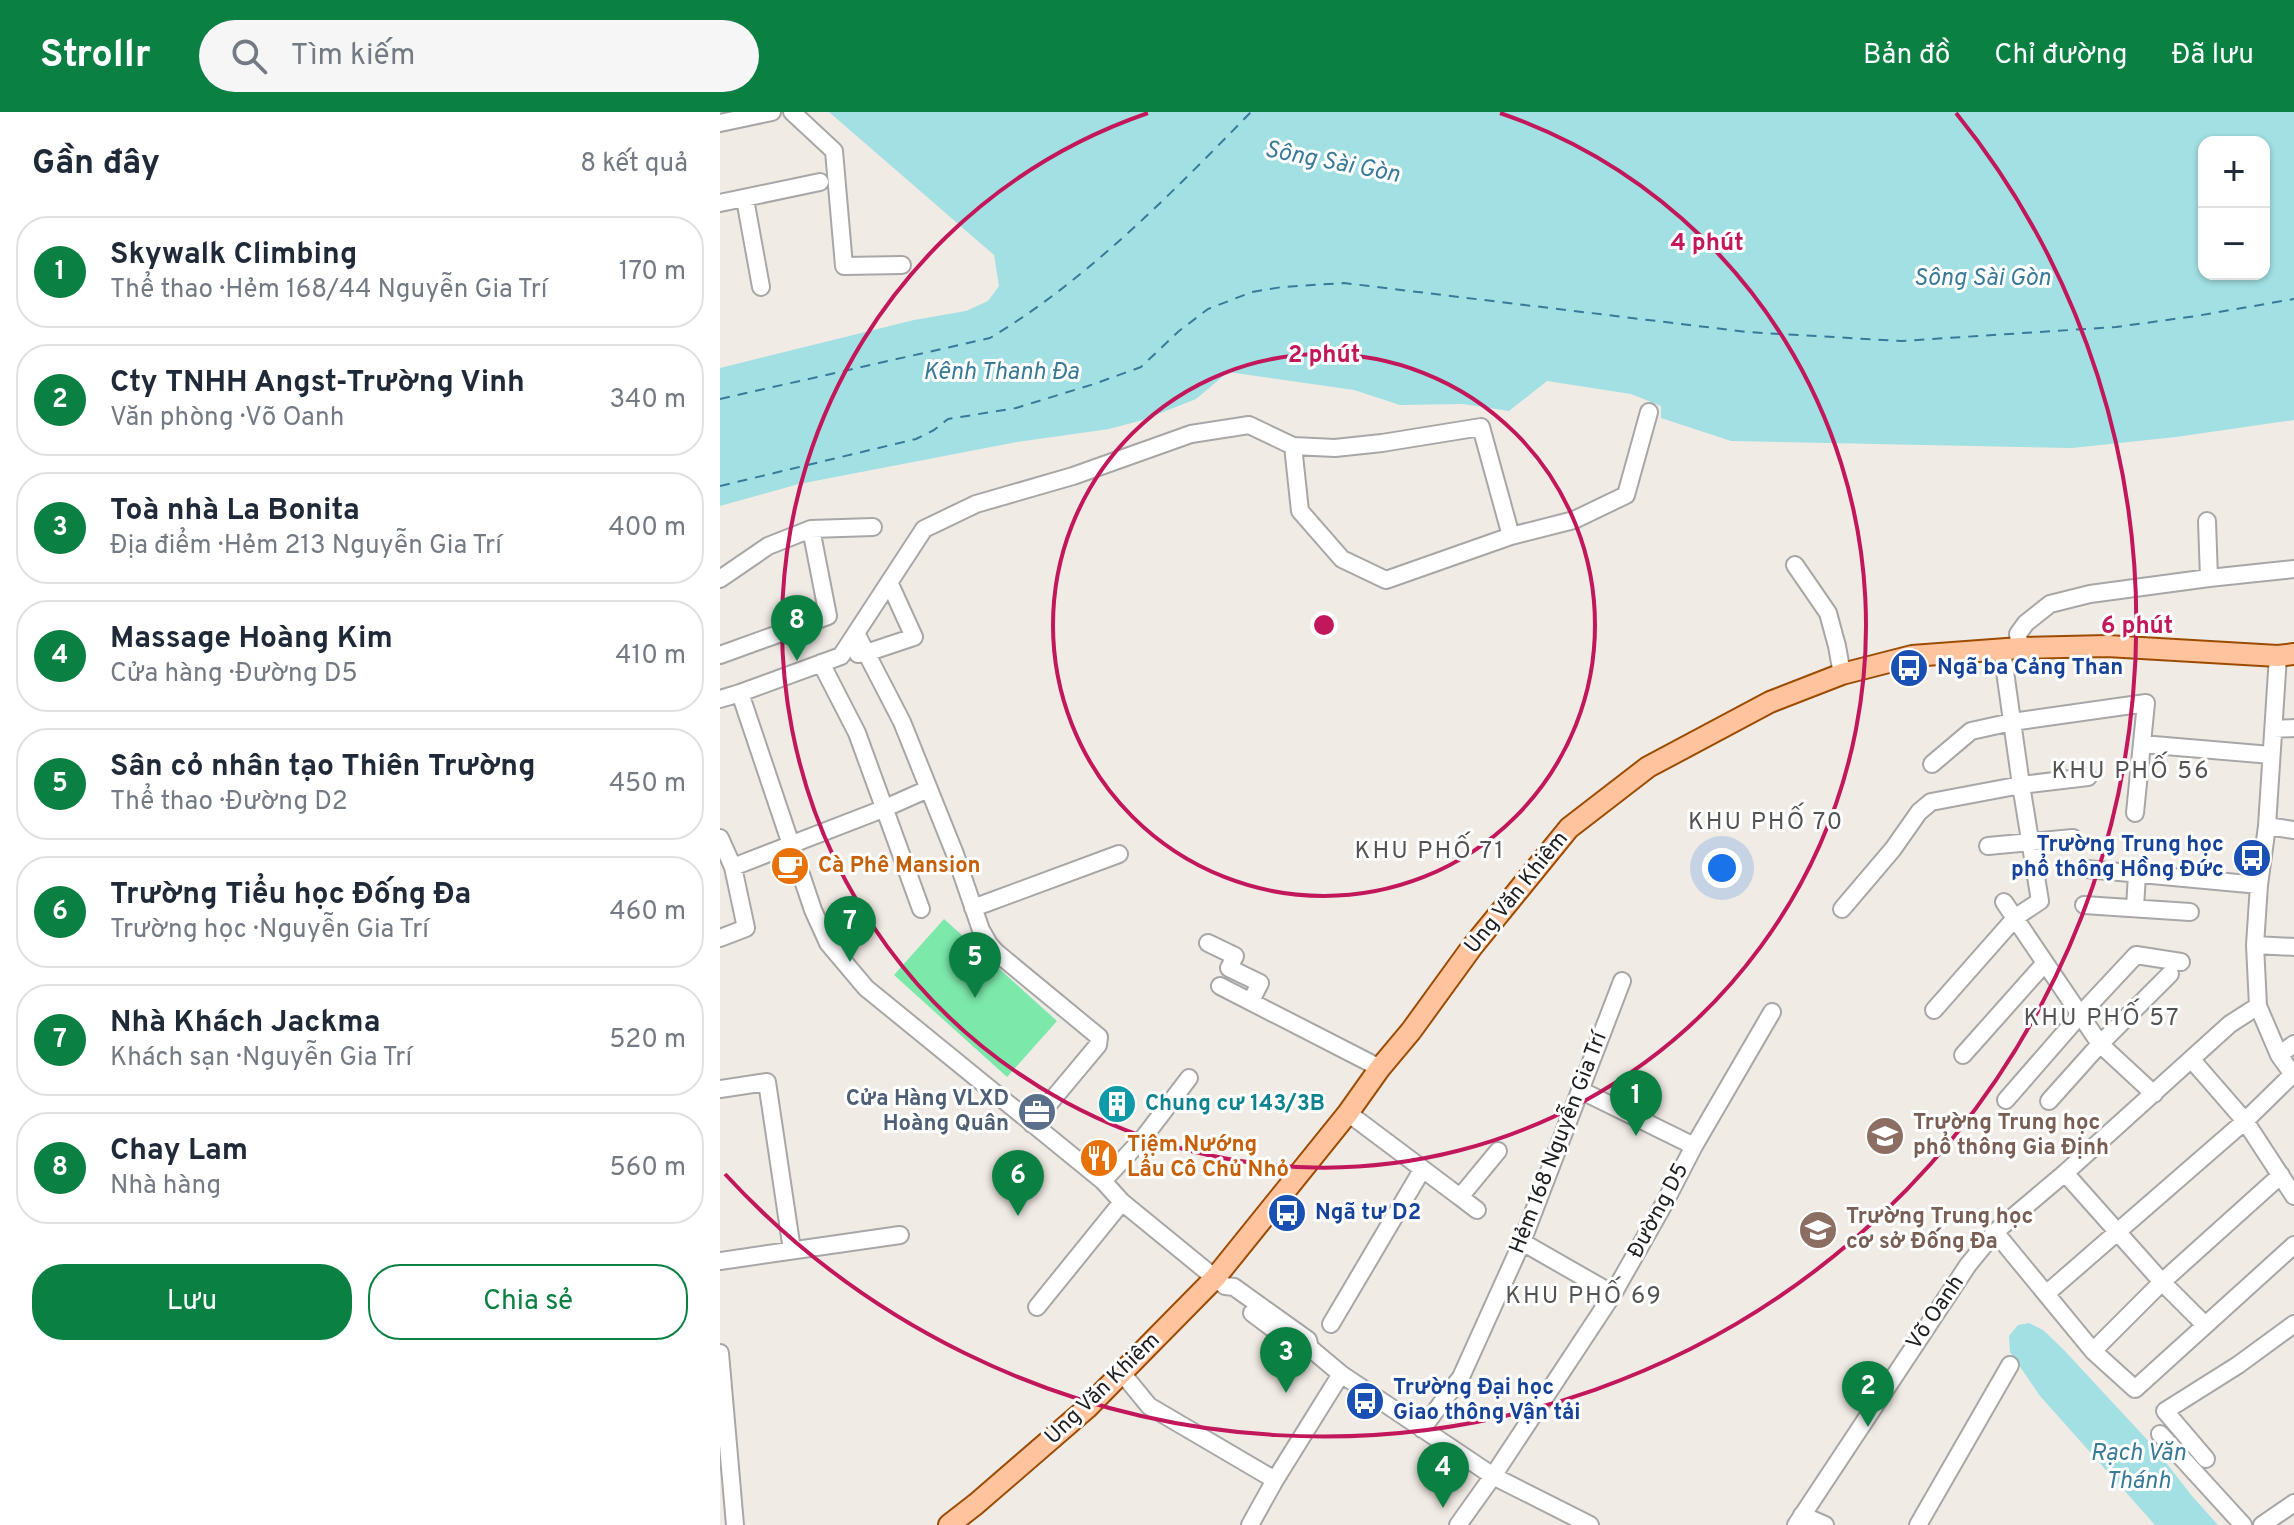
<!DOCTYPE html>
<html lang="vi">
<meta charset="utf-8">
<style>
:root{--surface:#fff;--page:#f6f6f7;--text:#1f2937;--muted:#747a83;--line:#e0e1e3;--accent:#0b8043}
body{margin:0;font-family:Overpass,sans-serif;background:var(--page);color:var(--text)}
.controls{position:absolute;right:24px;top:24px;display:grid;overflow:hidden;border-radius:16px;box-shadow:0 2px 6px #0004}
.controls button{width:72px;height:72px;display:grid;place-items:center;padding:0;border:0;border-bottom:2px solid var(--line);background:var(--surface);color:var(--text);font:40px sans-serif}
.you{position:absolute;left:1002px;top:756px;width:28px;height:28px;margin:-20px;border:6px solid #fff;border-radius:50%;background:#1a73e8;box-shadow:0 0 0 12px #1a73e833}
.badge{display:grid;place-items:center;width:52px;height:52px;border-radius:50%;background:var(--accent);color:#fff;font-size:26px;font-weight:700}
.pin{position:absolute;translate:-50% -66px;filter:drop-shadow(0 2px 4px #0008)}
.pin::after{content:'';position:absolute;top:42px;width:28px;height:24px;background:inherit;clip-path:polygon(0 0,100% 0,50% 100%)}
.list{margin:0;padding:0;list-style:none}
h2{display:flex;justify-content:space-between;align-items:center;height:104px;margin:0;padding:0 32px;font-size:34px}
h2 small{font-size:26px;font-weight:400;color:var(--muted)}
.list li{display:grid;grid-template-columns:52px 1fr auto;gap:24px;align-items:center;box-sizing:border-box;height:112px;margin:0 16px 16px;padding:0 16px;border:2px solid var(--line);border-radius:32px}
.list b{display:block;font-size:30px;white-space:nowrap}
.list p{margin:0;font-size:26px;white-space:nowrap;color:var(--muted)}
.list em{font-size:26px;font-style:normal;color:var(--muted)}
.actions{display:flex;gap:16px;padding:24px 32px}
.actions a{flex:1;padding:18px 0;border:2px solid var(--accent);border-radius:32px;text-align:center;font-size:28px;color:var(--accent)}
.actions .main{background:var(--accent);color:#fff}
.icon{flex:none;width:44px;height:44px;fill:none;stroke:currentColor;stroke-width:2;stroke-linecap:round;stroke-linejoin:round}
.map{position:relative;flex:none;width:1574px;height:1413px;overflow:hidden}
header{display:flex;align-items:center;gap:48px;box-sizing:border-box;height:112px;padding:0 40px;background:var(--accent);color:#fff}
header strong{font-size:38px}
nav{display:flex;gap:44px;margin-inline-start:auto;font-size:28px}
.search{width:560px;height:72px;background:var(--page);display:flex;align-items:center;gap:20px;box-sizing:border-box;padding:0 28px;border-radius:44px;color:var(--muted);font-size:30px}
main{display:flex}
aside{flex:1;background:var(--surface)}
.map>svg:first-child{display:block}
</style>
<header>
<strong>Strollr</strong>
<div class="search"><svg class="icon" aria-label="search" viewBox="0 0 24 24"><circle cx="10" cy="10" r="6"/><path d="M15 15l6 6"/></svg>Tìm kiếm</div>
<nav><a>Bản đồ</a><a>Chỉ đường</a><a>Đã lưu</a></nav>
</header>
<main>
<aside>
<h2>Gần đây<small>8 kết quả</small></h2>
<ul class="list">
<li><span class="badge">1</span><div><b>Skywalk Climbing</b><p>Thể thao · Hẻm 168/44 Nguyễn Gia Trí</p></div><em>170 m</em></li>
<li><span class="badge">2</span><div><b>Cty TNHH Angst-Trường Vinh</b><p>Văn phòng · Võ Oanh</p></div><em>340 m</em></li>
<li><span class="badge">3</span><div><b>Toà nhà La Bonita</b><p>Địa điểm · Hẻm 213 Nguyễn Gia Trí</p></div><em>400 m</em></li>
<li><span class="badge">4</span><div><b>Massage Hoàng Kim</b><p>Cửa hàng · Đường D5</p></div><em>410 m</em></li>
<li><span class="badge">5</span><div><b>Sân cỏ nhân tạo Thiên Trường</b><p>Thể thao · Đường D2</p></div><em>450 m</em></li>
<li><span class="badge">6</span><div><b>Trường Tiểu học Đống Đa</b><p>Trường học · Nguyễn Gia Trí</p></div><em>460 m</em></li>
<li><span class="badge">7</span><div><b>Nhà Khách Jackma</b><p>Khách sạn · Nguyễn Gia Trí</p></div><em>520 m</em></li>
<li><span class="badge">8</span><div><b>Chay Lam</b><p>Nhà hàng</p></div><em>560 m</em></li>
</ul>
<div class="actions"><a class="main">Lưu</a><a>Chia sẻ</a></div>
</aside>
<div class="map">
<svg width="1574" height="1413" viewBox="0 0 1574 1413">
<rect width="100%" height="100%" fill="#f1ebe5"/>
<path fill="#7ce8aa" d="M224,807L337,909L287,965L174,863Z"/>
<path fill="#a2e0e3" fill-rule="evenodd" d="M109,0H1574V308L1456,325L1352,336L1011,329L941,306V294L911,282L827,269L789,299L743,292L680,293L634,278L508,260L476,287L423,308L389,317L297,330L79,372L0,394V256L194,208L246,199L268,189L279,174L274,143ZM1484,30H1544V162H1484Z
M1309,1211L1323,1218L1343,1237L1433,1334L1472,1384L1498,1413H1435L1320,1284L1290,1240L1289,1224L1298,1213Z"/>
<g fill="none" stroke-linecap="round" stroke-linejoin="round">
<path stroke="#387a98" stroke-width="2" stroke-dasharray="10 8" stroke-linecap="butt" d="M0,287L270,226C367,168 452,81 531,0
M0,374L196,327L214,318L228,307L296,296L374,272L421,255L459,219L488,197L532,180L562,175L624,171L1027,220L1181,229L1396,215L1476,204L1574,187"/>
<defs>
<path id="minor" d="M72,0L114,39L124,154L182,153
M0,11L52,0
M25,87L41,175
M0,91L100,70
M573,334L580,399L622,447L666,468L791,424
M1487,409L1489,466
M1075,453L1108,501L1117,534L1122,562
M0,467L48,434L91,417L153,415
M136,521L182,610L235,742L261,818L269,832L276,840L379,925L378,933L312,1012
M1300,536L1298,522L1306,511L1330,492L1370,482L1489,466L1574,457
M138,542L146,541L194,525L169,470
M0,543L108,504L91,417
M1558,544L1547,714L1539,773L1535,833L1538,894L1559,943L1574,964
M101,551L137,621L201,797
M20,581L93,798L108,831L146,876L383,1069L402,1090L495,1166L505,1174L514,1175L588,1228L590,1236L621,1262L773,1364L870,1413
M0,587L20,581L121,544L204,417L256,392L353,364L471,322L529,313L573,334L615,336L662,331L761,315L791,424L854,408L906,383L929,300
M1554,617L1574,616
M1422,632L1551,643
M1212,652L1251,619L1292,610L1426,591L1415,701
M1547,714L1574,718
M0,726L13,755L26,816L0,826
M1268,734L1353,726
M13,755L163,697L208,677
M1367,757L1539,773
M1284,790L1380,932L1434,982
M1364,793L1470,800
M253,796L399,742
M1415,796L1417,762
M1122,797L1173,737L1199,700L1211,690L1301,673L1368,665
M488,831L515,844L509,856L540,871L531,889
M1535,833L1574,835
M500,874L660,956
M1214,898L1296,805L1320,789L1301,673L1282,538
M1243,943L1325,851
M1559,943L1574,932
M1472,948L1525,1009L1574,1084
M0,977L47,970L72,1138
M860,978L974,1034
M1286,988L1360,903L1416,843L1461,850
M1329,989L1380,932L1450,862
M628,1001L740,1085L778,1039
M1345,1061L1442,1170L1485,1213
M383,1069L424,1025L469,966
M740,1085L757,1098
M1275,1120L1373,1239L1415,1277L1574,1133
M802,1130L893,1182
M0,1149L180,1123
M1326,1182L1525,1009L1573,962
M317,1195L402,1090
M532,1201L580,1237L590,1236
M611,1212L702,1058
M1373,1239L1442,1170L1561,1063
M0,1241L15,1413
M402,1261L429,1294L555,1368
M702,1317L741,1265L802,1130L902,869
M1440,1322L1523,1413
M1486,1347L1445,1299L1518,1253L1574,1212
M1082,1403L1105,1413
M530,1413L555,1368L621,1262
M738,1413L773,1364L893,1182L944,1092L974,1034L1052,900
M1076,1413L1248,1153L1275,1120L1345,1061L1510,912L1538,894
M1198,1413L1290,1253
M1542,1413L1574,1391"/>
<path id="major" d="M229,1413L256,1392L367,1296L495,1166L628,1001L660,956L691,919L752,835L849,716L928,655L1050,590L1122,562L1192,544L1300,536L1387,534L1558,544L1574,542"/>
</defs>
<use href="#minor" stroke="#a7a7a7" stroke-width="20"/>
<use href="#major" stroke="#9c4c00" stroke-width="24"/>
<use href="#minor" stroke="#fff" stroke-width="16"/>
<use href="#major" stroke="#ffc39d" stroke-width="20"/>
</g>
<g fill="none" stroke="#c2185b" stroke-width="4">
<circle cx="604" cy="513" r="271"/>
<path d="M780 1A542 542 0 1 1 428 1"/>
<path d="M1236 1A813 813 0 0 1 5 1062"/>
</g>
<defs>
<symbol id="bus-disc" viewBox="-11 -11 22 22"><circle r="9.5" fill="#1a4fb4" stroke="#fff"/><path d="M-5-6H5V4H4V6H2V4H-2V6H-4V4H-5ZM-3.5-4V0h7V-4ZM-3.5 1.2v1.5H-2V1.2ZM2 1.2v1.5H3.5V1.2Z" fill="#fff"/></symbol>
<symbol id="cafe-disc" viewBox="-11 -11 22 22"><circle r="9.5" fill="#e8710a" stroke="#fff"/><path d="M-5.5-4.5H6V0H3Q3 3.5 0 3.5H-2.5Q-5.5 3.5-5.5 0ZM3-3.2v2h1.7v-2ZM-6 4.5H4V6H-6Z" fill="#fff"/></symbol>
<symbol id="building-disc" viewBox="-11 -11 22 22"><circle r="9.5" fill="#0f9aa8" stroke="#fff"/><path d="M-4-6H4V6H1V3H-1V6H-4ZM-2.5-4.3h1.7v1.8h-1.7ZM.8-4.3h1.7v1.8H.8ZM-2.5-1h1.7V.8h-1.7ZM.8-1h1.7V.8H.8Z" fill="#fff"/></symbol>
<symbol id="office-disc" viewBox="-11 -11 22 22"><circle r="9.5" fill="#5c6f8a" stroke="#fff"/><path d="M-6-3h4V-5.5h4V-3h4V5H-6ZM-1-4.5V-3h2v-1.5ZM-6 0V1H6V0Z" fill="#fff"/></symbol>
<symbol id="school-disc" viewBox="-11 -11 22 22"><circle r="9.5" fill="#8d6e63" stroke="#fff"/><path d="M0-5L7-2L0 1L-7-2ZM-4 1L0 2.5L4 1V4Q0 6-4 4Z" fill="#fff"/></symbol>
<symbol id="restaurant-disc" viewBox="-11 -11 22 22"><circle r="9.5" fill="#e8710a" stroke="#fff"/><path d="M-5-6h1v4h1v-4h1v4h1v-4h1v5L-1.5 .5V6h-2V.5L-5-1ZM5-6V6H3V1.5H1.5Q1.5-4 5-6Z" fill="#fff"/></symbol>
</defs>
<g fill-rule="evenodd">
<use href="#bus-disc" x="1167" y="534" width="44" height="44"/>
<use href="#bus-disc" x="1510" y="724" width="44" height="44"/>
<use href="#cafe-disc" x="48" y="732" width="44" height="44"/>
<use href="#building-disc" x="375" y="970" width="44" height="44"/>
<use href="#office-disc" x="295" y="978" width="44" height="44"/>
<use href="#school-disc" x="1143" y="1002" width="44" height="44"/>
<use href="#restaurant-disc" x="357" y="1024" width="44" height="44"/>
<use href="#bus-disc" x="545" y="1079" width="44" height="44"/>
<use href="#school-disc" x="1076" y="1096" width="44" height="44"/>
<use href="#bus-disc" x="623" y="1267" width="44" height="44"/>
</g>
<g text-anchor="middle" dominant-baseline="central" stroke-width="6" stroke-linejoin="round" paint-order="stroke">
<g font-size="22" font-weight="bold" fill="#164399" stroke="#fff" text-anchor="start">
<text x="1217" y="556">Ngã ba Cảng Than</text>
<text x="1504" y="733" text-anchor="end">Trường Trung học<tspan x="1504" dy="25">phổ thông Hồng Đức</tspan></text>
<text x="595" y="1101">Ngã tư D2</text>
<text x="673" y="1276">Trường Đại học<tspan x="673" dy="25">Giao thông Vận tải</tspan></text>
</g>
<g font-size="22" font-weight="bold" fill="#c56008" stroke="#fff" text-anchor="start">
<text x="98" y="754">Cà Phê Mansion</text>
<text x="407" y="1033">Tịệm Nướng<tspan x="407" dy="25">Lẩu Cô Chủ Nhỏ</tspan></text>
</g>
<g font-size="22" fill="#202020" stroke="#fff">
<text transform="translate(797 781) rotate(-51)">Ung Văn Khiêm</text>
<text transform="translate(839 1031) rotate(-69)">Hẻm 168 Nguyễn Gia Trí</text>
<text transform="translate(939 1099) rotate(-62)">Đường D5</text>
<text transform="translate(1216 1201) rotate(-56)">Võ Oanh</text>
<text transform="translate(383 1277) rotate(-44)">Ung Văn Khiêm</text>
</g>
<g font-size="22" font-weight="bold" fill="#4e5e75" stroke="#fff" text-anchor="end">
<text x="289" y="987">Cửa Hàng VLXD<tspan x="289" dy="25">Hoàng Quân</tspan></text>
</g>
<g font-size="22" font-weight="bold" fill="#0d838f" stroke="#fff" text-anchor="start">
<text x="425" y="992">Chung cư 143/3B</text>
</g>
<g font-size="22" font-weight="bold" fill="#785e54" stroke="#fff" text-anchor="start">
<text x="1193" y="1011">Trường Trung học<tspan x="1193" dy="25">phổ thông Gia Định</tspan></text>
<text x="1126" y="1105">Trường Trung học<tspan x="1126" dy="25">cơ sở Đống Đa</tspan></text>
</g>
<g font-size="24" font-style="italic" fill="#387a98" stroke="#fff">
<text transform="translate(612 51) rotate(11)">Sông Sài Gòn</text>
<text x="1262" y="167">Sông Sài Gòn</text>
<text x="281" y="261">Kênh Thanh Đa</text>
<text x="1418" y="1342">Rạch Văn<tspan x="1418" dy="28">Thánh</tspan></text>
</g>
<g font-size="24" letter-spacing="2" fill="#535353" stroke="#fff">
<text x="1411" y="660">KHU PHỐ 56</text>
<text x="1046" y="711">KHU PHỐ 70</text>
<text x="710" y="740">KHU PHỐ 71</text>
<text x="1382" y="907">KHU PHỐ 57</text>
<text x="864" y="1185">KHU PHỐ 69</text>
</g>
</g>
<circle cx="604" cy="513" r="12" fill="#c2185b" stroke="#fff" stroke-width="4"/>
<g font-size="24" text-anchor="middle" font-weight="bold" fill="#c2185b" stroke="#fff" stroke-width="6" stroke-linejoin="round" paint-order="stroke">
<text x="987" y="138">4 phút</text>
<text x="604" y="250">2 phút</text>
<text x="1417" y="521">6 phút</text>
</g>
</svg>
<div class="controls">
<button>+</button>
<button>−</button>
</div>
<div class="you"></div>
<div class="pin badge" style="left:916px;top:1024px">1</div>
<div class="pin badge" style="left:1148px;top:1315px">2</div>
<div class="pin badge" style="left:566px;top:1281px">3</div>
<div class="pin badge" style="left:723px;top:1396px">4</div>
<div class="pin badge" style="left:255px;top:886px">5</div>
<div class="pin badge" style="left:298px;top:1104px">6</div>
<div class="pin badge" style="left:130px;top:850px">7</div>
<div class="pin badge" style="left:77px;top:549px">8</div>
</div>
</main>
